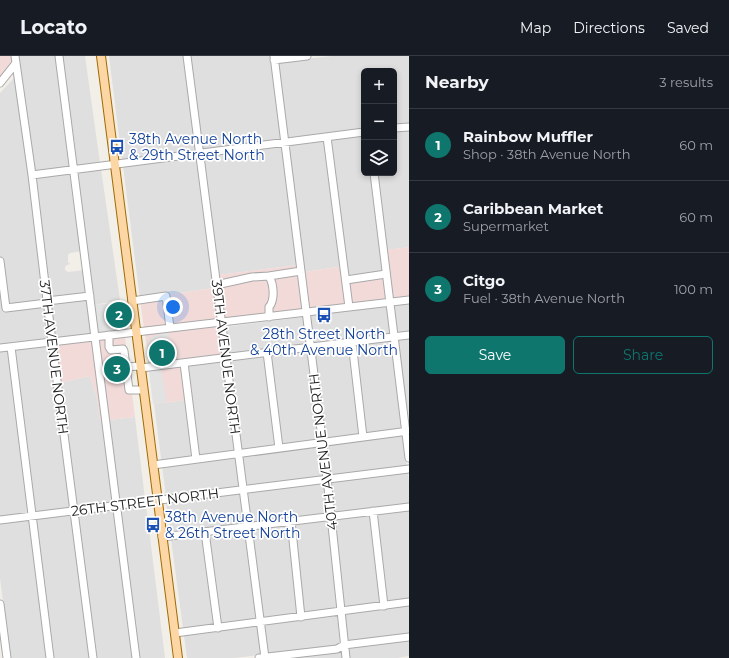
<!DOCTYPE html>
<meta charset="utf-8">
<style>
:root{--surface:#171b24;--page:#242831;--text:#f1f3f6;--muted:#9ea1a6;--line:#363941;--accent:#0f766e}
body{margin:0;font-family:Montserrat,sans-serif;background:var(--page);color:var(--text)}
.controls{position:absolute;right:12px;top:12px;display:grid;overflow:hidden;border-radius:6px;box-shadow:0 2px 6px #0003}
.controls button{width:36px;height:36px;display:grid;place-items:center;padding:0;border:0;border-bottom:1px solid var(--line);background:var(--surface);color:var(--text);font:20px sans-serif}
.you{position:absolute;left:173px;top:251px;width:14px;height:14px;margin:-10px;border:3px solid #fff;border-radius:50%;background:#1a73e8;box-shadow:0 0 0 6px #1a73e833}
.badge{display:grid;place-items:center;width:26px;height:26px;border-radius:50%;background:var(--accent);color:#fff;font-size:13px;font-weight:700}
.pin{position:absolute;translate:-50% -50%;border:2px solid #fff;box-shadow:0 1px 4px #0006}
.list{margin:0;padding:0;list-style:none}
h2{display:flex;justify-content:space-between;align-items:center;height:52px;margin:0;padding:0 16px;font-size:17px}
h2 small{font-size:13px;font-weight:400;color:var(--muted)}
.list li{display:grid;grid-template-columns:26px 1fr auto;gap:12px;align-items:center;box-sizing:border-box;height:72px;padding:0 16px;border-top:1px solid var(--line)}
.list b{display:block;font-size:15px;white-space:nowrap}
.list p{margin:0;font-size:13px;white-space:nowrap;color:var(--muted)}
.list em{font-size:13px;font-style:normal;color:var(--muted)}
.actions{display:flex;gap:8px;padding:12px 16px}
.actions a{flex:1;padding:9px 0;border:1px solid var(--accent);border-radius:6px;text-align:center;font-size:14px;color:var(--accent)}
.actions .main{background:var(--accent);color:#fff}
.icon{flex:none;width:22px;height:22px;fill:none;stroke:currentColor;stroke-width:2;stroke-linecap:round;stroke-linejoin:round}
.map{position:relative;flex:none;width:409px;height:602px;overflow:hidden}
header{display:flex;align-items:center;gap:24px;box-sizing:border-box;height:56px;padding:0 20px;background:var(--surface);border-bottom:1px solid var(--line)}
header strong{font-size:19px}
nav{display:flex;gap:22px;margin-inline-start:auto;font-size:14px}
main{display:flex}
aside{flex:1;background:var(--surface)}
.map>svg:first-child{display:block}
</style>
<header>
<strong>Locato</strong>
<nav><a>Map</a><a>Directions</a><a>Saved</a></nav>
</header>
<main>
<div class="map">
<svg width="409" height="602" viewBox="0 0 409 602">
<rect width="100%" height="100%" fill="#f2efe9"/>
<path fill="#e0dfdf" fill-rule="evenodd" d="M18,0H85L100,107L35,115Z
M109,0H183L196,95L122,104Z
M190,0H270L282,84L202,94Z
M332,0H409V68L394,69V15H364V73L288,83L278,6Z
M15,21L29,119L48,283L0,289V37Z
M409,74V191L386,194L377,117H394V75Z
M364,79V117H370L382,215L345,221L343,210L304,216L289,89Z
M282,89L297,209L218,219L203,100Z
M196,100L213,232L140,243L123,110Z
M101,113L120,244L89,250L93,278L55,282L36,121ZM82,195L84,214L68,216L65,214V211L67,209L70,208L68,206V199L70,197Z
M409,248V375L393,250Z
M387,250L407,410L330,419L310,260Z
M303,261L323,420L246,430L225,271Z
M47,290L52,328H54L71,453L0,461V295Z
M223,304L239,431L166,440L154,348L186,344L180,310Z
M90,320L97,342L100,365L135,361L145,443L77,452L60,327Z
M408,416L409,427V578L347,586L331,425Z
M324,426L340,588L336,590L268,598L246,436Z
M240,436L261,599L234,602H187L166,446Z
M146,449L165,602H96L78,458Z
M71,458L90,602H10L0,522V467Z
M409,584V600L397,602H349L348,592Z
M341,594L342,602H284Z"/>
<path fill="#f2dad9" d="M0,0H12V6L0,22Z
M409,191V241L392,243L386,194Z
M297,209L303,254L224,263L218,219Z
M344,210L345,221L382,215L386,244L309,253L304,216Z
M213,232L217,264L144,273L140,243Z
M218,270L223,304L180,310L186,344L154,348L145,278Z
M125,281L135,361L100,365L97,342L90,320L60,327L55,288Z"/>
<path fill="#e2e2e2" d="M123,246L127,273L97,277L93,249Z
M168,276L174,311L161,314L167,346L153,348L147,299L148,288L151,281Z"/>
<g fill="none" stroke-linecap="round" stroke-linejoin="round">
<defs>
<path id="minor" d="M15,0L32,119L52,286L93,602
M59,0L136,602
M187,0L265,602
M274,0L327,422L346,602
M274,4L307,0
M0,27L16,7
M394,72L409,71
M327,81L349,251
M374,117L409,402
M32,119L364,76
M0,205L6,252L47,247
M269,220L301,215
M346,224L386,218
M216,229L252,221L269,220C274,229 275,244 269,251V261
M47,245L90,240
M132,245L166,240L170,272
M109,279V291L111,294L123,293L124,295L129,334H143
M352,286L363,381
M11,291L50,602
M0,292L409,244
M267,296L279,392
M184,307L196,403
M126,311L140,310
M141,312L409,279
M153,409L409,375
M373,455L384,550
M0,464L409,413
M291,465L301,561
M205,476L218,572
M162,481L409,451
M0,548L7,602
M175,577L409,546
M259,602L337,593L344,589L409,581"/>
<path id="major" d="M101,0L178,602"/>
</defs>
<use href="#minor" stroke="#a9a9a9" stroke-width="9"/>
<use href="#major" stroke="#a06b00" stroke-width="10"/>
<use href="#minor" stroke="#fff" stroke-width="7"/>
<use href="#major" stroke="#fcd6a4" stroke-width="8"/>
</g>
<defs>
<symbol id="bus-bare" viewBox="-9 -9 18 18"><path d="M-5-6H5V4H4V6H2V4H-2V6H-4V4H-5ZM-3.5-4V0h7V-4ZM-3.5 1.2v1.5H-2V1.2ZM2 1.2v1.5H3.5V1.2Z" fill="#1a4fb4" stroke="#fff" stroke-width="2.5" paint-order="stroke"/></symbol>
</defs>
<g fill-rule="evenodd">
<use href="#bus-bare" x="106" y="80" width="22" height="22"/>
<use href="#bus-bare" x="313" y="248" width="22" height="22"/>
<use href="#bus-bare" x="142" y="458" width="22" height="22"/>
</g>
<g text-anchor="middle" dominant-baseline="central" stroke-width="3.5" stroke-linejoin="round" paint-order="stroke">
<g font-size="14" fill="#164399" stroke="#fff" text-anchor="start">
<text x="129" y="83">38th Avenue North<tspan x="129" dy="16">&amp; 29th Street North</tspan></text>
<text x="324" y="278" text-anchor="middle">28th Street North<tspan x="324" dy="16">&amp; 40th Avenue North</tspan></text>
<text x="165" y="461">38th Avenue North<tspan x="165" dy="16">&amp; 26th Street North</tspan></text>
</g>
<g font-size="14" fill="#222" stroke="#fff">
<text transform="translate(54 301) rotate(83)">37TH AVENUE NORTH</text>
<text transform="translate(226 301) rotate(83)">39TH AVENUE NORTH</text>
<text transform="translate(323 396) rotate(-97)">40TH AVENUE NORTH</text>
<text transform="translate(145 446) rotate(-7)">26TH STREET NORTH</text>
</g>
</g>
</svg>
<div class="controls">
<button>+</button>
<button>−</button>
<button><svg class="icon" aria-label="layers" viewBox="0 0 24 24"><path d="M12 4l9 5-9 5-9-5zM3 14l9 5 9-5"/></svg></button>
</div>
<div class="you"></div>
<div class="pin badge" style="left:162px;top:297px">1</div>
<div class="pin badge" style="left:119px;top:259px">2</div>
<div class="pin badge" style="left:117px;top:313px">3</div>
</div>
<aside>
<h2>Nearby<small>3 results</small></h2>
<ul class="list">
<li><span class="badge">1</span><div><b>Rainbow Muffler</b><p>Shop · 38th Avenue North</p></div><em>60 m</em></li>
<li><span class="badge">2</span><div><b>Caribbean Market</b><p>Supermarket</p></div><em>60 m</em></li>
<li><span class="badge">3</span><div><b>Citgo</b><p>Fuel · 38th Avenue North</p></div><em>100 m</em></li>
</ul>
<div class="actions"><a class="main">Save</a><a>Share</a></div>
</aside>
</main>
